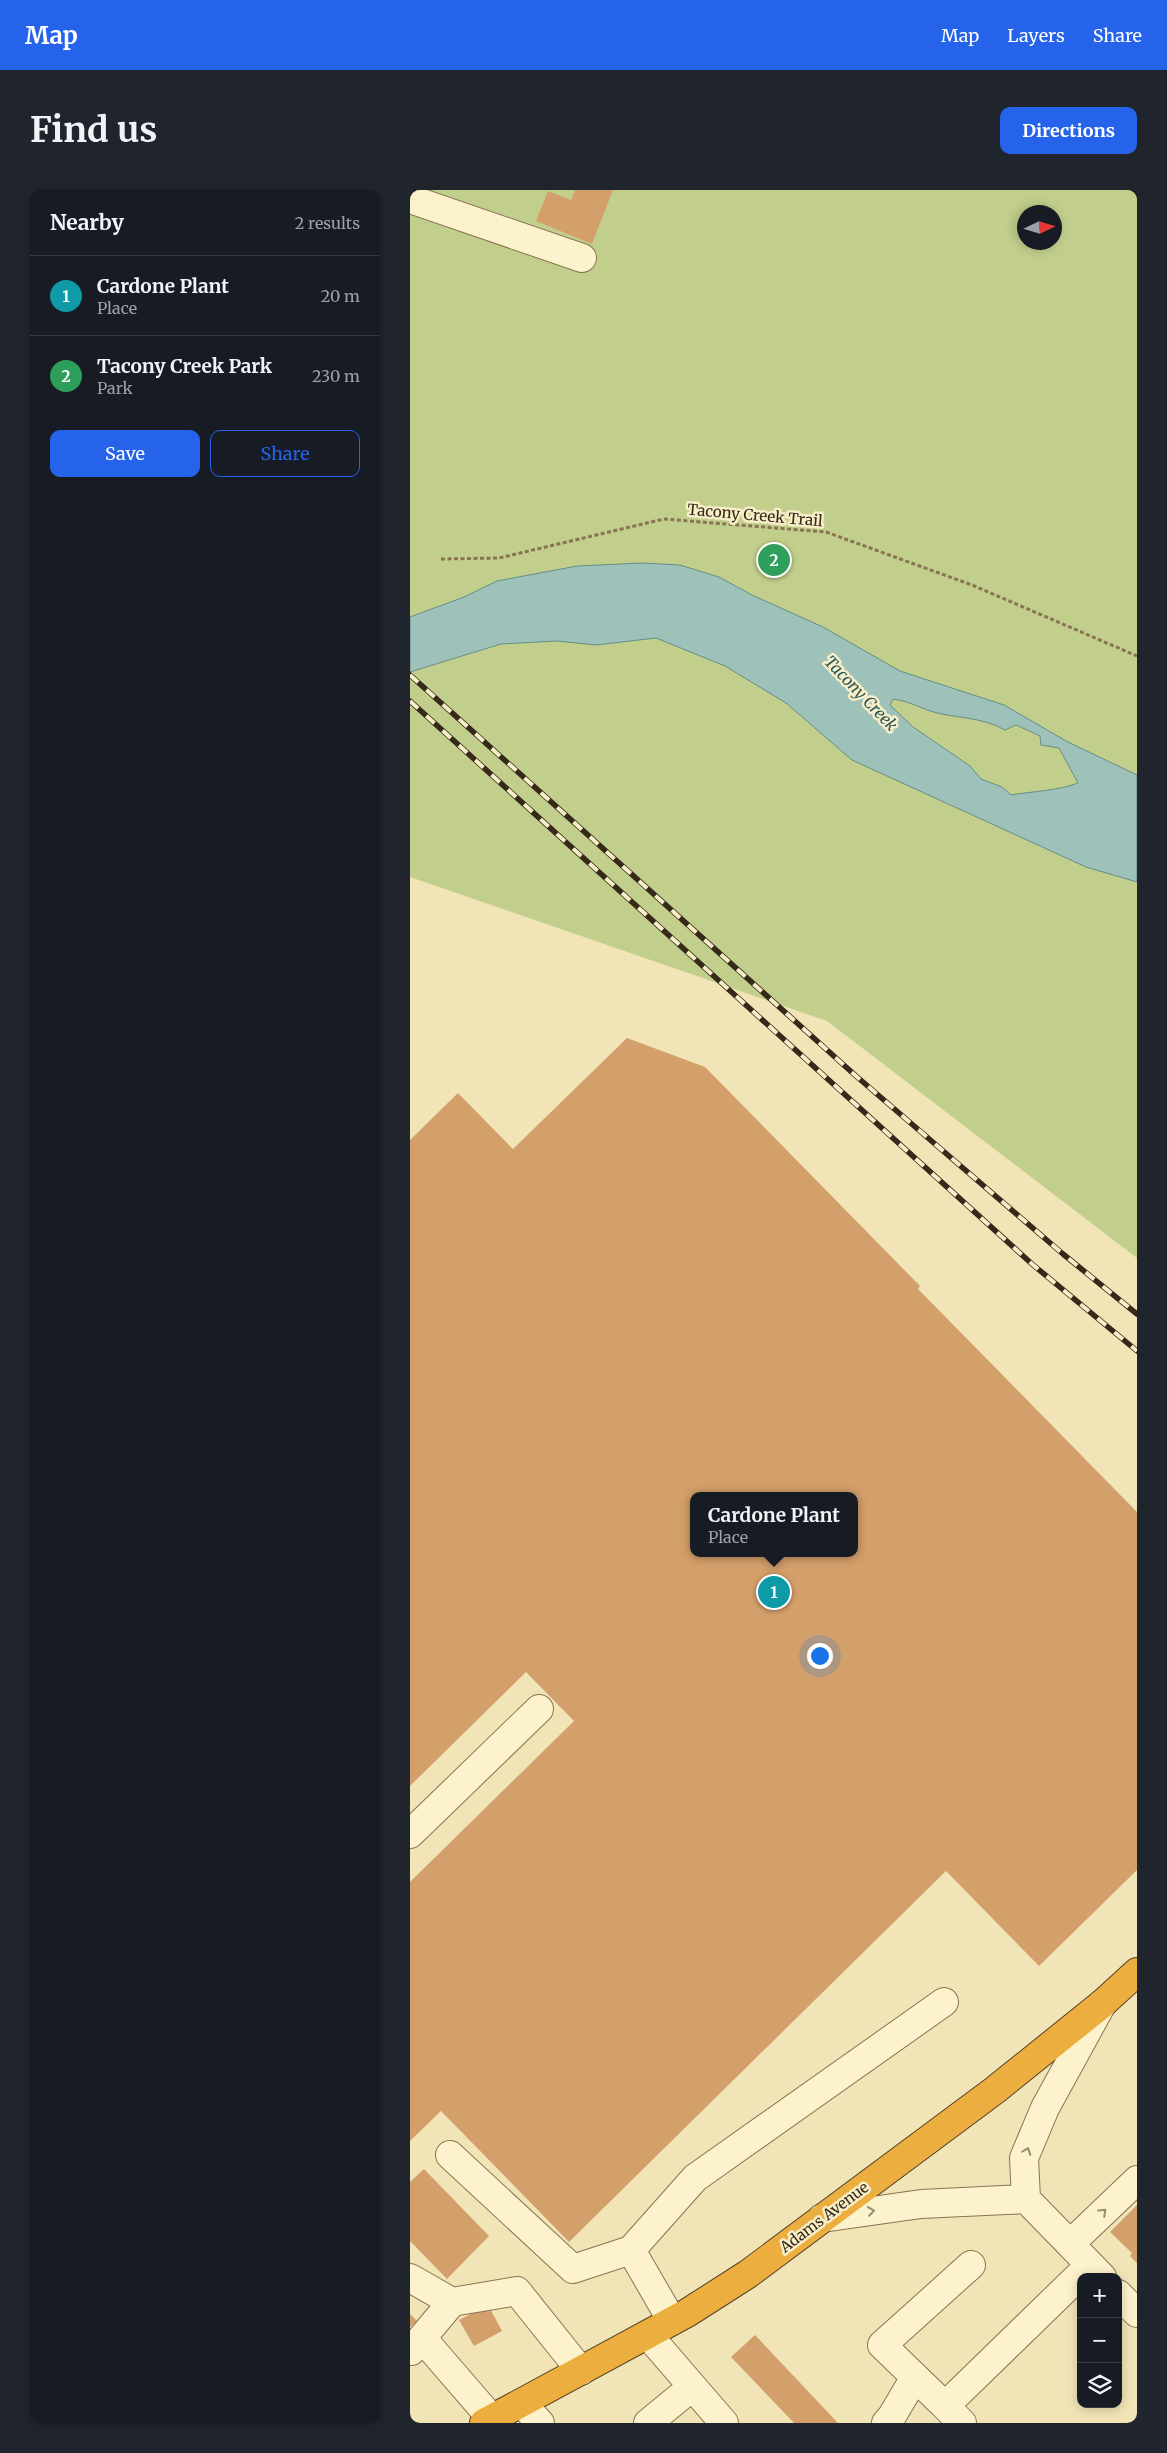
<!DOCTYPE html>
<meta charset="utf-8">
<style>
:root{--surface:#171b24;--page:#20242c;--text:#f1f3f6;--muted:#9ea1a6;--line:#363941;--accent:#2563eb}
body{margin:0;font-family:Merriweather,serif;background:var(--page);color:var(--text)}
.controls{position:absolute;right:15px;bottom:15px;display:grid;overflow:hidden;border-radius:10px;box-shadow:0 2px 12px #0003}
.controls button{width:45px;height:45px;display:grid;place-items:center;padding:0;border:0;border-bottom:1px solid var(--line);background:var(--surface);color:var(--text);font:25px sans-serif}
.compass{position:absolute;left:607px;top:15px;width:45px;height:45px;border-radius:50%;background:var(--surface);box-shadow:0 2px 12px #0003;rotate:86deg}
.you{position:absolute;left:409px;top:1465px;width:18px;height:18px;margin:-12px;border:4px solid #fff;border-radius:50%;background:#1a73e8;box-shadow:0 0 0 8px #1a73e833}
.badge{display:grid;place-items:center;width:32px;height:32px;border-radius:50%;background:var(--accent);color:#fff;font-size:16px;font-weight:700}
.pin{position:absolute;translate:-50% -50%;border:2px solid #fff;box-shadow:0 1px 5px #0006}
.popup{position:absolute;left:280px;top:1302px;width:168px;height:65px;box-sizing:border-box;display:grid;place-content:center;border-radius:10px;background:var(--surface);filter:drop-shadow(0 1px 4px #0005);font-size:16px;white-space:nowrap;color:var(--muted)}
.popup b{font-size:19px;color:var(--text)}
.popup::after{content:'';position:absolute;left:50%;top:100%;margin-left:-10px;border:10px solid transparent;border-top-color:var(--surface)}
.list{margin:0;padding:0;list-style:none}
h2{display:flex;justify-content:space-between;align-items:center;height:65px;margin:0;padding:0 20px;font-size:21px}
h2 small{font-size:16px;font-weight:400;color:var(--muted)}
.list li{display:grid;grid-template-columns:32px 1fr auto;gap:15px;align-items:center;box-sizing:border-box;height:80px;padding:0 20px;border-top:1px solid var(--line)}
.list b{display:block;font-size:19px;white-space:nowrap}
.list p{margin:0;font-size:16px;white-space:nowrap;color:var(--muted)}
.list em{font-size:16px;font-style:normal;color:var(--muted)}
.actions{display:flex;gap:10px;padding:15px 20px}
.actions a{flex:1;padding:11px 0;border:1px solid var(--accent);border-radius:10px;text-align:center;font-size:18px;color:var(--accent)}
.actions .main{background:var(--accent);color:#fff}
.icon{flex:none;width:28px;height:28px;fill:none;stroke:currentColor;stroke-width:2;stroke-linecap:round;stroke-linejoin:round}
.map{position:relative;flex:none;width:727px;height:2233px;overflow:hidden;border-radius:10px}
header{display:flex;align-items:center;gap:30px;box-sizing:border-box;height:70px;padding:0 25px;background:var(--accent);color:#fff}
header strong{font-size:24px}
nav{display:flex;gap:28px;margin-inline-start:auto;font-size:18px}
.intro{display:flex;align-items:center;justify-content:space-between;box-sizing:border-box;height:120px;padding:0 30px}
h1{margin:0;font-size:35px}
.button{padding:12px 22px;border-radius:10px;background:var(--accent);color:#fff;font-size:18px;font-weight:700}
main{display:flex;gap:30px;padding:0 30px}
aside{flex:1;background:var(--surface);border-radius:10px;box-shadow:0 2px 12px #0003}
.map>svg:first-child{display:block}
</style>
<header>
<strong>Map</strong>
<nav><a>Map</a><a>Layers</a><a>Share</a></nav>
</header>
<div class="intro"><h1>Find us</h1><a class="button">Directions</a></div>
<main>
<aside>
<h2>Nearby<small>2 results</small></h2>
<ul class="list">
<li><span class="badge" style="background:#0f9aa8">1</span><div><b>Cardone Plant</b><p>Place</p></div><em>20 m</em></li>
<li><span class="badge" style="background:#2e9e5b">2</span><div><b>Tacony Creek Park</b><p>Park</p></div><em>230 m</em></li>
</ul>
<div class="actions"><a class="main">Save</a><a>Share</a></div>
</aside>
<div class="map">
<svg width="727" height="2233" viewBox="0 0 727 2233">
<rect width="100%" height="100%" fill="#f1e5b8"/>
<path fill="#c2cf8c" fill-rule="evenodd" d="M0,0H727V1068L417,831L0,687ZM614,22H644V52H614Z"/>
<path fill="#9ec1b9" stroke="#658e88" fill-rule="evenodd" d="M232,373L270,375L309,387L344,406L413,437L490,481L594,515L658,552L727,585V692L676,677L442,570L376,513L315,476L246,448L186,455L147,451L91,454L0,482V427L54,407L87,391L167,376ZM483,509C497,511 507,516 520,521C546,529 570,526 595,540L606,535L630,546L631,555L649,558L668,593C647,601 624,601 601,605L592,597L571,589L560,576L503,537L480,515Z"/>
<path fill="#d39f6a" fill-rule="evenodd" d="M165,0H203L182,54L126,31L138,1L161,10Z
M217,848L295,877L510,1096L508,1099L727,1322V1680L629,1776L536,1681L159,2052L31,1921L0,1951V1692L164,1531L116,1482L0,1596V950L48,903L103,959ZM284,1306H444V1363H284Z
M14,1979L79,2046L37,2089L0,2051V1992Z
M727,2015V2073L720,2066L722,2063L700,2042Z
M78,2115L92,2141L64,2156L49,2130Z
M0,2124L7,2131L0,2137Z
M345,2145L428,2233H384L321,2167Z"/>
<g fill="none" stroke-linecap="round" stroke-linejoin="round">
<defs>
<path id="minor" d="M0,9L172,68
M0,1644L129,1519
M40,1965L163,2079L221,2060
M412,2028L511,2014L616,2009
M660,2054L727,1990
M692,2087L616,2009L614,1968L635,1918L692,1814
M0,2088L42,2112L107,2101L171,2181
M708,2104L727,2123
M262,2131L221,2060L285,1988L534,1812
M238,2145L314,2233
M12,2148L82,2229
M1,2161L42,2112
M112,2213L130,2233
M535,2216L472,2155L561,2075
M238,2233L282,2197
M476,2233L482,2226L505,2187
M552,2233L535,2216L680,2075"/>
<path id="highway" d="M74,2233L277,2123L338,2084L585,1900L692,1814L727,1782"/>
</defs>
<use href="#minor" stroke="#887452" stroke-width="30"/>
<use href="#highway" stroke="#554127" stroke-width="30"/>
<path stroke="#887452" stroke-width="3" stroke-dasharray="4 2.5" stroke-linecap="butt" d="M31,369L89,368L254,329L416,342L562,395L727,466"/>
<use href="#minor" stroke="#fcf2cb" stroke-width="28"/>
<use href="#highway" stroke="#ebae3f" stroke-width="28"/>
<defs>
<path id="rail" d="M0,485L446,886L653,1064L727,1124
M0,511L622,1074L727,1161"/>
</defs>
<use href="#rail" stroke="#362919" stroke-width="5.5"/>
<use href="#rail" stroke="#f8eec8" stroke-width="4" stroke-dasharray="11" stroke-linecap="butt"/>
</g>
<defs><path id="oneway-chevron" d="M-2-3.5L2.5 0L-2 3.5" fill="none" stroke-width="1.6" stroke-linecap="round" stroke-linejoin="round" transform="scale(1.25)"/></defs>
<g stroke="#998e72">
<use href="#oneway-chevron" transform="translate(617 1961) rotate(-69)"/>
<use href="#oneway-chevron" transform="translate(461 2021) rotate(-8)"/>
<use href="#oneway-chevron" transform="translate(693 2022) rotate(-44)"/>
</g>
<g text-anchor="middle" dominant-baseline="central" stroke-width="5" stroke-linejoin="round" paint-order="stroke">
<g font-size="15" fill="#362919" stroke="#f8eec8">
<text transform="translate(345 325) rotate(5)">Tacony Creek Trail</text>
<text transform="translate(414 2027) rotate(-37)">Adams Avenue</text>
</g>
<g font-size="16" font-style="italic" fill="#265657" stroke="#f8eec8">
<text transform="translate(451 503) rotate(46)">Tacony Creek</text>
</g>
</g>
</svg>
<div class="controls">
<button>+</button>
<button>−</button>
<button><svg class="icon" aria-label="layers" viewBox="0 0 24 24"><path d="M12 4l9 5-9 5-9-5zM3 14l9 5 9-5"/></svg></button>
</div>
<svg class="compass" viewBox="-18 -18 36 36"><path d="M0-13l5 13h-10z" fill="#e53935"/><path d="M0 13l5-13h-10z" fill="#9ea1a6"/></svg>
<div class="you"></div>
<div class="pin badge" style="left:364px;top:1402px;background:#0f9aa8">1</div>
<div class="popup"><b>Cardone Plant</b>Place</div>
<div class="pin badge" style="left:364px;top:370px;background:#2e9e5b">2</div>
</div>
</main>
